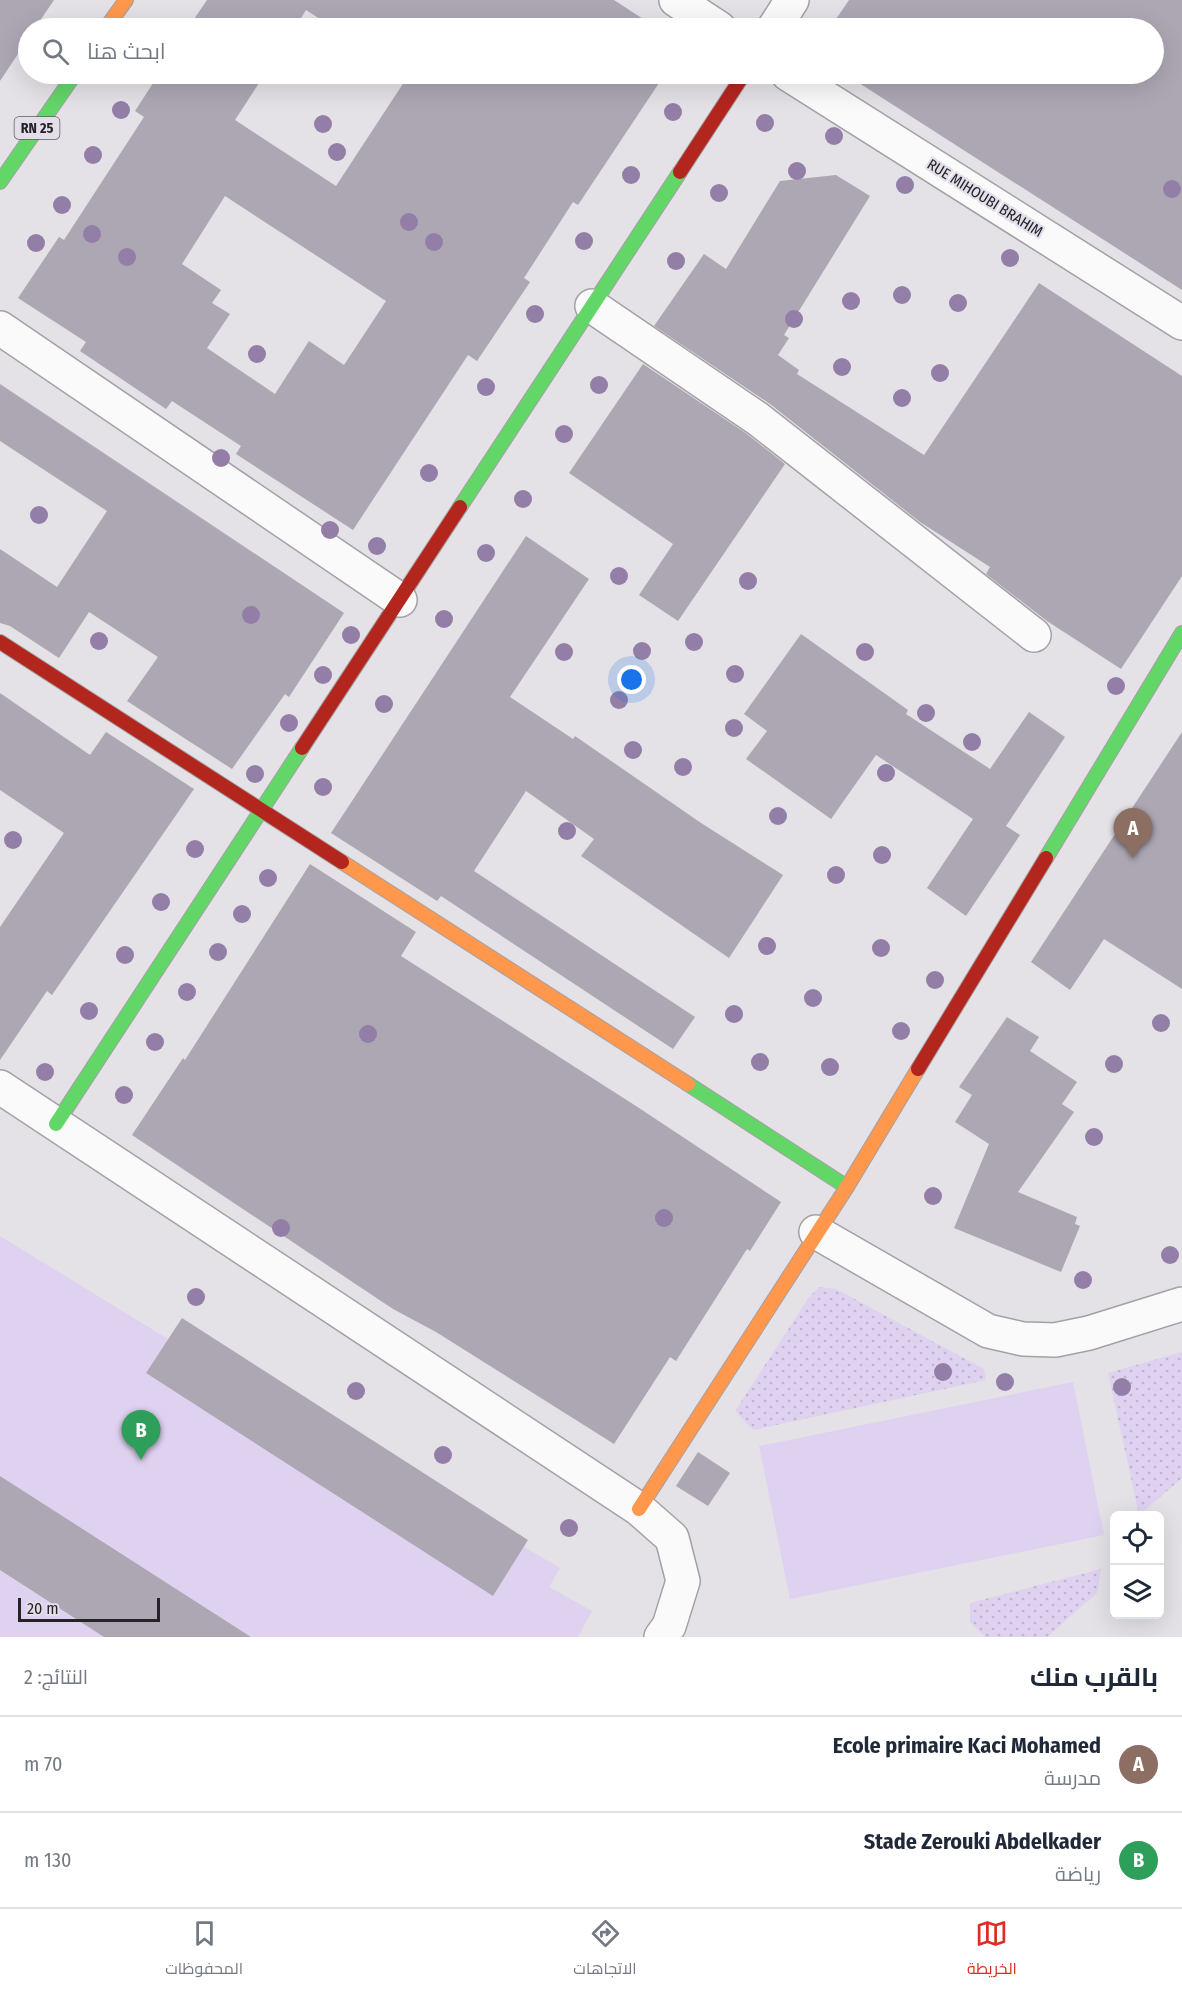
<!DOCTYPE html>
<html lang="ar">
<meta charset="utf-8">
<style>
:root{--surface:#fff;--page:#f2f2f3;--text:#1f2937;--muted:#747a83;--line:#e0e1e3;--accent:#d93025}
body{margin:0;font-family:"Fira Sans Condensed",Cairo,sans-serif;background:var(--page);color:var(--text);direction:rtl}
.controls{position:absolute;right:18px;bottom:18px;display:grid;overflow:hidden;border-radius:9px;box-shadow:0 6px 24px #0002}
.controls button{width:54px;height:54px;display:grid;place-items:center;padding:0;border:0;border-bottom:2px solid var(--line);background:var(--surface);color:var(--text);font:30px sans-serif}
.scale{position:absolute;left:18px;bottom:15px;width:142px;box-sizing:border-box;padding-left:6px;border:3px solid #252328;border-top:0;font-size:16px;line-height:21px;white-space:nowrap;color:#252328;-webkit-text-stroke:4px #e3deea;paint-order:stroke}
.you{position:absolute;left:632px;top:680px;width:21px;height:21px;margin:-15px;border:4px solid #fff;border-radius:50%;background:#1a73e8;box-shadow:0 0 0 9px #1a73e833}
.badge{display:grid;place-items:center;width:39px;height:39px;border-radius:50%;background:var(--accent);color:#fff;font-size:20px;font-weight:700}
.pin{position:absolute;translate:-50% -50px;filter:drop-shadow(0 2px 3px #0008)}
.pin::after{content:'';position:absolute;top:32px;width:21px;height:18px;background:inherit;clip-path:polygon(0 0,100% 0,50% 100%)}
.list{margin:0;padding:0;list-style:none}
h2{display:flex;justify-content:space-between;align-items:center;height:78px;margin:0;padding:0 24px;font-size:26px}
h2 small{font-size:20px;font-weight:400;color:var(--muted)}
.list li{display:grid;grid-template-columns:39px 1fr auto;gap:18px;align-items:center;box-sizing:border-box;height:96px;padding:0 24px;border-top:2px solid var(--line)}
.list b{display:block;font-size:22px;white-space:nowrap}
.list p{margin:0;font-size:20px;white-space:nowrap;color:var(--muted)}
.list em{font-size:20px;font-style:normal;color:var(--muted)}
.icon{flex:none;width:33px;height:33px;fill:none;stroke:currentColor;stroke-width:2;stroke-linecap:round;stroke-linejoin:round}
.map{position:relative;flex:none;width:1182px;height:1637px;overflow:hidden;direction:ltr}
.search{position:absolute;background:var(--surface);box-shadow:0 6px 24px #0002;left:18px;right:18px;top:18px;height:66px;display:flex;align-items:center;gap:15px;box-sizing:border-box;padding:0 21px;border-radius:33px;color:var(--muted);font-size:22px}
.sheet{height:270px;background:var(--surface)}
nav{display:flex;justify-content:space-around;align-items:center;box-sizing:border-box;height:84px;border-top:2px solid var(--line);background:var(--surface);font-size:16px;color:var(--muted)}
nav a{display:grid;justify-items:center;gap:3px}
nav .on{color:var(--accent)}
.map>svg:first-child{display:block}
</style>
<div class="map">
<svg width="1182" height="1637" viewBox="0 0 1182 1637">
<defs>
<pattern id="green-dots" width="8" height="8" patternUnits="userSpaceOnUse" patternTransform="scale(1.5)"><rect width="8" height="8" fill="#dfd2f0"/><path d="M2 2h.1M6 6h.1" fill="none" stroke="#bfb4ce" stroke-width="1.8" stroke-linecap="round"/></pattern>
</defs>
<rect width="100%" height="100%" fill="#e4e1e7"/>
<path fill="url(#green-dots)" d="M820,1287L836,1289L984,1369L986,1380L753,1430L735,1411L810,1296Z
M1182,1352V1478L1139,1515L1108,1373Z
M1101,1569L1097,1593L1047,1637H985L970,1622V1603Z"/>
<path fill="#dfd2f0" d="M0,1236L168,1339L146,1373L493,1595L524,1547L560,1568L549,1587L592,1611L578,1637H0Z
M1073,1382L1104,1535L790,1599L759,1446Z"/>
<path fill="#aca7b3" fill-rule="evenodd" d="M0,0H54L35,28H28V39L0,81Z
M207,0H614L657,28H334L306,10L295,28H188Z
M849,0H1182V290L845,74H1154V28H830Z
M159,74H265L235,120L336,186L408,76L404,74H665L578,205L573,202L524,278L530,282L477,361L468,355L353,530L236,454L241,446L172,401L166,409L80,351L86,342L18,298L59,237L64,240L144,117L135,111ZM225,196L386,301L344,365L309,341L275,394L207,348L230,314L212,303L221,290L182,264Z
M836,175L870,196L784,335L789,338L778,355L799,370L797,374L924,455L1039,283L1182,376V576L1121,669L1047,621L986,574L990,567L920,522L770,404L654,326L704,254L726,269L780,181Z
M643,364L747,434L785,464L678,621L639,595L673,544L569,473Z
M0,384L344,613L289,697L285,694L232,769L127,701L158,657L89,612L59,658L10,626L0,623V549L57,587L107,511L0,441Z
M526,536L589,579L510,697L573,739L575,736L701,823L783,875L729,958L581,856L594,839L526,791L474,871L695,1017L673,1049L441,896L437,901L331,833Z
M801,634L908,710L906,714L990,769L1029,712L1065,737L1006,826L1020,835L966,916L927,888L973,819L876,755L831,819L746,759L767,731L744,714Z
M0,693L90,755L106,732L194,789L52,995L47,991L0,1060V927L64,833L0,790Z
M1182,732V989L1104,939L1070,990L1031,962Z
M310,864L416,932L401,956L636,1106L781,1202L750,1251L747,1249L676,1361L670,1357L614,1444L436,1332L393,1309L132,1135L183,1058L185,1060Z
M1007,1017L1039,1037L1030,1051L1077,1082L1062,1104L1074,1112L1018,1192L1077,1217L1075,1224L1080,1226L1061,1272L954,1228L989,1144L955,1122L972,1095L959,1087Z
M182,1318L528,1540L493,1596L146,1373Z
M698,1452L730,1473L708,1506L676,1486Z
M0,1476L251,1637H104L0,1570Z"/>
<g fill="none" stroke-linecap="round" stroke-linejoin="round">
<defs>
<path id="street" d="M676,0L719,28
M774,28L792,0
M788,74L1182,323
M592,306L758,419L1034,635
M0,328L400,600
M0,1087L639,1509L672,1538L683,1581L669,1626L661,1637
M816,1232L988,1331L1023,1339L1055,1340L1089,1333L1182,1304"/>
<path id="fast" d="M0,182L75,74
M460,507L680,172
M1046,858L1182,633
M688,1084L847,1187
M56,1124L302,748"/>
<path id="slow" d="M106,28L126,0
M342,862L688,1084
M639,1509L847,1187L918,1069"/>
<path id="jam" d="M680,172L744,74
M0,642L342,862
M302,748L460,507
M918,1069L1046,858"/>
</defs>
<use href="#street" stroke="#a3a1a6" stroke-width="36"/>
<use href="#fast" stroke="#a3a1a6" stroke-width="16"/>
<use href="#slow" stroke="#a3a1a6" stroke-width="16"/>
<use href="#jam" stroke="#a3a1a6" stroke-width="16"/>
<use href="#street" stroke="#fbfafb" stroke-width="33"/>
<use href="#fast" stroke="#63d668" stroke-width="14"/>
<use href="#slow" stroke="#ff974d" stroke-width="14"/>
<use href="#jam" stroke="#b3261e" stroke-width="14"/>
</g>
<g fill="#937ea7">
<circle cx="121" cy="110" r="9"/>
<circle cx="673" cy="112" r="9"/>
<circle cx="765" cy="123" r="9"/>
<circle cx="323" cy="124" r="9"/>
<circle cx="834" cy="136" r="9"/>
<circle cx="337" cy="152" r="9"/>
<circle cx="93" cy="155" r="9"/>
<circle cx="797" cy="171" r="9"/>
<circle cx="631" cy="175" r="9"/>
<circle cx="905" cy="185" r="9"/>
<circle cx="1172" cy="189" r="9"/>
<circle cx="719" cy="193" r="9"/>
<circle cx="62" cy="205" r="9"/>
<circle cx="409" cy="222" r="9"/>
<circle cx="92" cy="234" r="9"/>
<circle cx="584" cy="241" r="9"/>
<circle cx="434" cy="242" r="9"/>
<circle cx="36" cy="243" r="9"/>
<circle cx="127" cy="257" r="9"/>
<circle cx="1010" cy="258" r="9"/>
<circle cx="676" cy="261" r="9"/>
<circle cx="902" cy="295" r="9"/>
<circle cx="851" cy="301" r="9"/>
<circle cx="958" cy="303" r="9"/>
<circle cx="535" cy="314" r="9"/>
<circle cx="794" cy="319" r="9"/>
<circle cx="257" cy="354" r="9"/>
<circle cx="842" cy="367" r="9"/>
<circle cx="940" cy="373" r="9"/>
<circle cx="599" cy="385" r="9"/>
<circle cx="486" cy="387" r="9"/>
<circle cx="902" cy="398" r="9"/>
<circle cx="564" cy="434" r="9"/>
<circle cx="221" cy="458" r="9"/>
<circle cx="429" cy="473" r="9"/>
<circle cx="523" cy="499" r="9"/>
<circle cx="39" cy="515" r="9"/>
<circle cx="330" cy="530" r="9"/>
<circle cx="377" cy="546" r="9"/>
<circle cx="486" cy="553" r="9"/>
<circle cx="619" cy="576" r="9"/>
<circle cx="748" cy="581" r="9"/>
<circle cx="251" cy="615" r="9"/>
<circle cx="444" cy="619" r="9"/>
<circle cx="351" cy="635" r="9"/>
<circle cx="99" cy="641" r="9"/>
<circle cx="694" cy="642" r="9"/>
<circle cx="642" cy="651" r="9"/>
<circle cx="564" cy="652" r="9"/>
<circle cx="865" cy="652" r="9"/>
<circle cx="735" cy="674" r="9"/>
<circle cx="323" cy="675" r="9"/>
<circle cx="1116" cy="686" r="9"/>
<circle cx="619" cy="700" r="9"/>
<circle cx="384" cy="704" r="9"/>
<circle cx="926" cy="713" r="9"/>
<circle cx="289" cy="723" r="9"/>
<circle cx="734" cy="728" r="9"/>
<circle cx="972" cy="742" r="9"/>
<circle cx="633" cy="750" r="9"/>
<circle cx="683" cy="767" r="9"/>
<circle cx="886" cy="773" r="9"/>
<circle cx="255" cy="774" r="9"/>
<circle cx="323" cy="787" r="9"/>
<circle cx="778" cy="816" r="9"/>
<circle cx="567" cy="831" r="9"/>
<circle cx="13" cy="840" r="9"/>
<circle cx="195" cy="849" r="9"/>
<circle cx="882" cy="855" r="9"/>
<circle cx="836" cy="875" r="9"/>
<circle cx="268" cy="878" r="9"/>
<circle cx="161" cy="902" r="9"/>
<circle cx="242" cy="914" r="9"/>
<circle cx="767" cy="946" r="9"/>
<circle cx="881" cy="948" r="9"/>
<circle cx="218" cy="952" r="9"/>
<circle cx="125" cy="955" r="9"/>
<circle cx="935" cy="980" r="9"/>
<circle cx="187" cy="992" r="9"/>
<circle cx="813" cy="998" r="9"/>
<circle cx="89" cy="1011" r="9"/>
<circle cx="734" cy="1014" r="9"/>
<circle cx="1161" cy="1023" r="9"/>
<circle cx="901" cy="1031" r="9"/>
<circle cx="368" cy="1034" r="9"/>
<circle cx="155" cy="1042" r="9"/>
<circle cx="760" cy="1062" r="9"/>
<circle cx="1114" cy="1064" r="9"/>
<circle cx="830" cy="1067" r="9"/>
<circle cx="45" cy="1072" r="9"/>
<circle cx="124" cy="1095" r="9"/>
<circle cx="1094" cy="1137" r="9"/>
<circle cx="933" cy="1196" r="9"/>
<circle cx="664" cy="1218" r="9"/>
<circle cx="281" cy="1228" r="9"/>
<circle cx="1170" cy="1255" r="9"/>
<circle cx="1083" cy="1280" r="9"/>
<circle cx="196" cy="1297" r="9"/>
<circle cx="943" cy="1372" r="9"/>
<circle cx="1005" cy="1382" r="9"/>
<circle cx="1122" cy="1387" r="9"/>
<circle cx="356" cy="1391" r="9"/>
<circle cx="443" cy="1455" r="9"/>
<circle cx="569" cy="1528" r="9"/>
</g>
<g text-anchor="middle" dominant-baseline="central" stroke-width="4.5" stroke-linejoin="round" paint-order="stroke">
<rect fill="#e3deea" stroke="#5e5b62" stroke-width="1.5" x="14.5" y="117" width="45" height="22" rx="4.5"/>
<g font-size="14" font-weight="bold" fill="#252328">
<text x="37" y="128">RN 25</text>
</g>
<g font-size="15" fill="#252328" stroke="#e3deea">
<text transform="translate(985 198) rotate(32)">RUE MIHOUBI BRAHIM</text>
</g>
</g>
</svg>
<div class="controls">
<button><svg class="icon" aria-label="locate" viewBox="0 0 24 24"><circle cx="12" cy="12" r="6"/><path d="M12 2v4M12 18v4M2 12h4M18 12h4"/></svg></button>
<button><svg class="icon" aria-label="layers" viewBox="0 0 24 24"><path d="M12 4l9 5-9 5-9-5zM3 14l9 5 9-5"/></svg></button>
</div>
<div class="scale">20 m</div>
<div class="you"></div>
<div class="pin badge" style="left:1133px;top:858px;background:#8d6e63">A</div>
<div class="pin badge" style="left:141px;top:1460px;background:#2e9e5b">B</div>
<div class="search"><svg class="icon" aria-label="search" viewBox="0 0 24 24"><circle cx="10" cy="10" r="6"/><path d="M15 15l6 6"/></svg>ابحث هنا</div>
</div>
<section class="sheet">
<h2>بالقرب منك<small>النتائج: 2</small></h2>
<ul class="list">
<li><span class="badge" style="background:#8d6e63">A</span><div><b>Ecole primaire Kaci Mohamed</b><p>مدرسة</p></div><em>70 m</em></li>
<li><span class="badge" style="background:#2e9e5b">B</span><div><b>Stade Zerouki Abdelkader</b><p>رياضة</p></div><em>130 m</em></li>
</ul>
</section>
<nav>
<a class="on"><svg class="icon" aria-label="map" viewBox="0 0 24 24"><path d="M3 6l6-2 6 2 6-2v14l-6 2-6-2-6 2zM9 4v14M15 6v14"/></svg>الخريطة</a>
<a><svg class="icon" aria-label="directions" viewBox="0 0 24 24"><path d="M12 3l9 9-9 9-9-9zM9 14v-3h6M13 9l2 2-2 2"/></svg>الاتجاهات</a>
<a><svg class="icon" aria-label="saved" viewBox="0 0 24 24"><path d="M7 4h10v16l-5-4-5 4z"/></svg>المحفوظات</a>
</nav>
